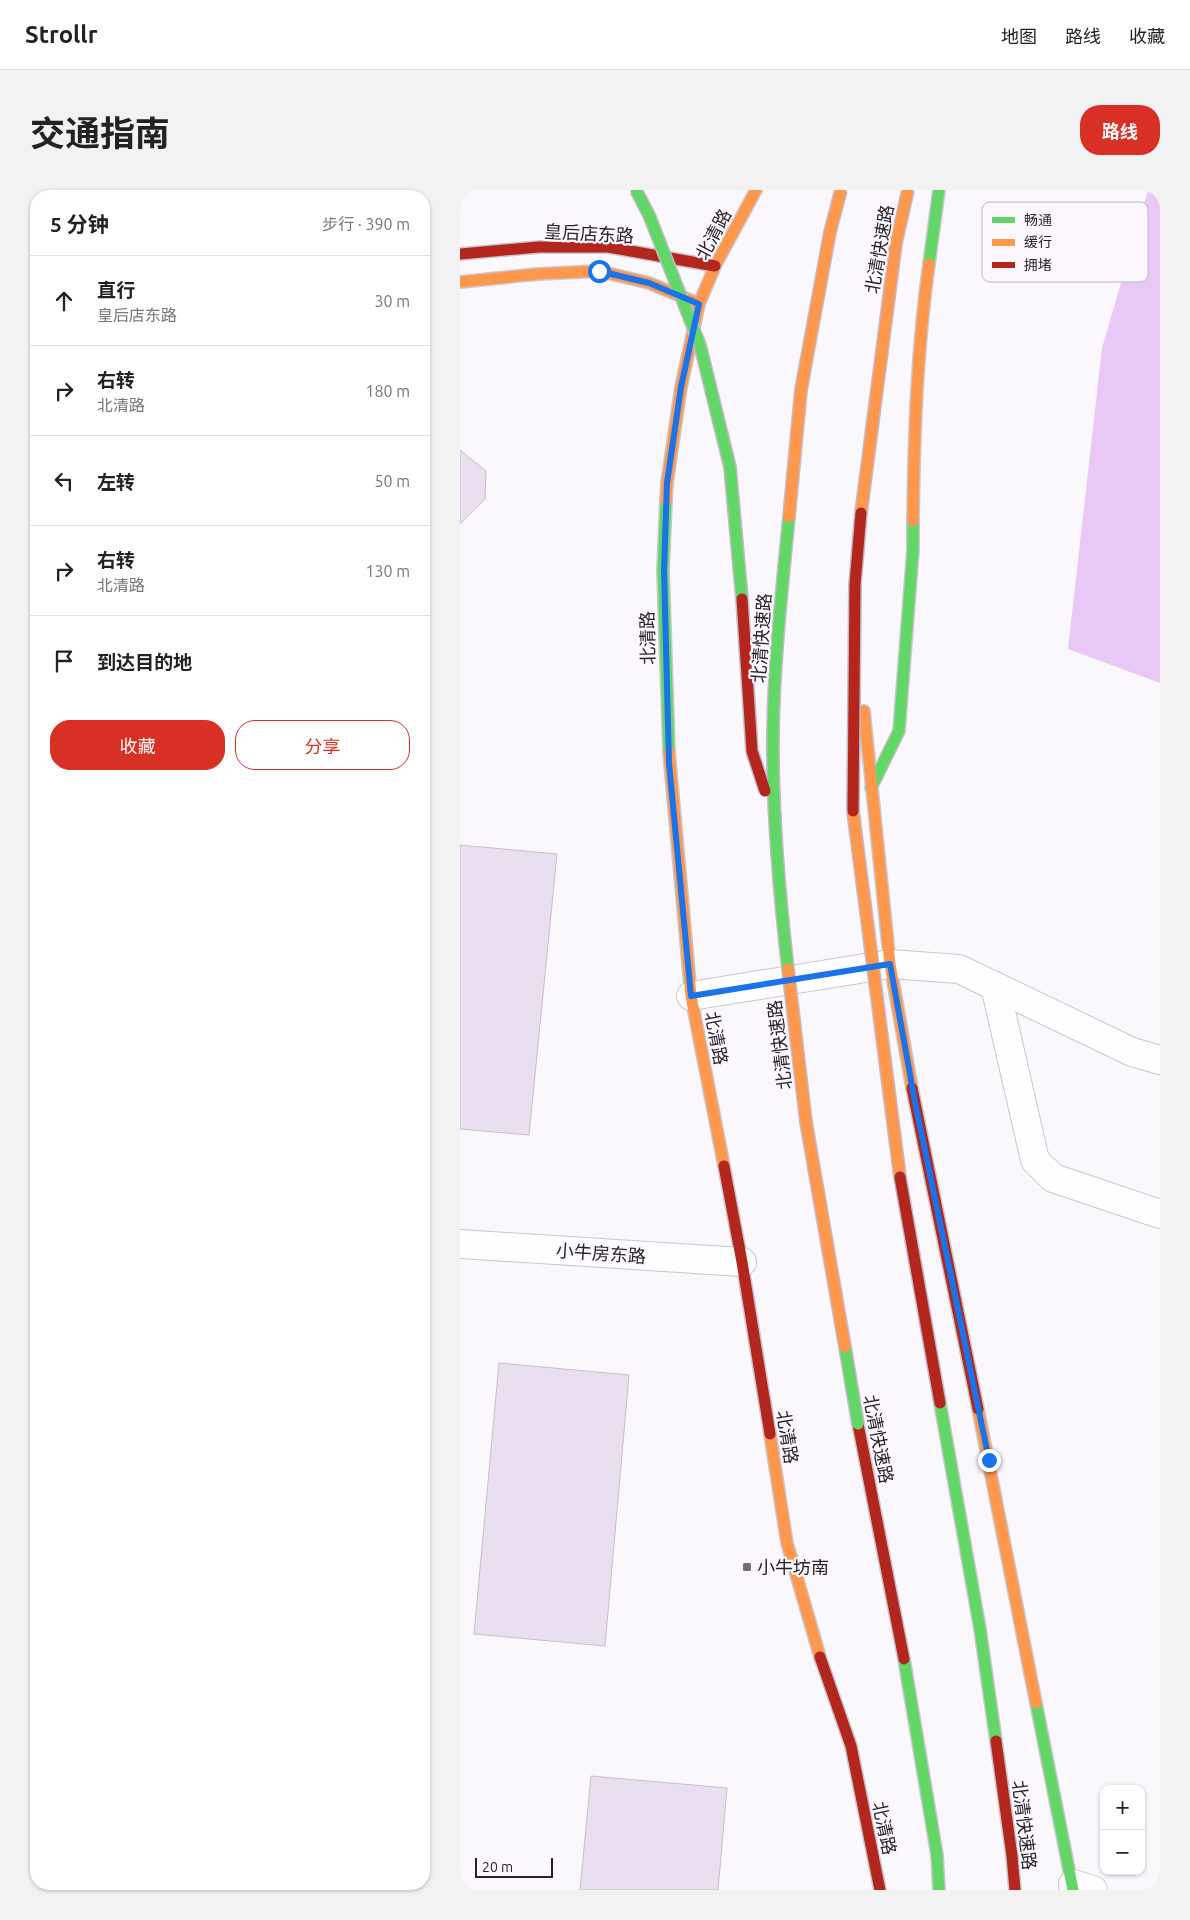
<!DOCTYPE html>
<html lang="zh">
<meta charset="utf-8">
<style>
:root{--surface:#fff;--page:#f2f2f2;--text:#222;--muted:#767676;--line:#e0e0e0;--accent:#d93025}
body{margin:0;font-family:Ubuntu,"Noto Sans SC",sans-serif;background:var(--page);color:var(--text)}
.controls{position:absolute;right:15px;bottom:15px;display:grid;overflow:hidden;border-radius:10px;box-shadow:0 1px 4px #0004}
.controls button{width:45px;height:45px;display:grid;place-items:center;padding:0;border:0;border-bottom:1px solid var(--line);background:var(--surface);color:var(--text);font:25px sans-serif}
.scale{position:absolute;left:15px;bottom:12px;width:78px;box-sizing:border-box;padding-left:5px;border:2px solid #272329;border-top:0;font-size:14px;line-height:18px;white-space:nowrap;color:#272329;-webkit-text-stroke:4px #fcf7fe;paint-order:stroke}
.stop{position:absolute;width:15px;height:15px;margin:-11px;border:4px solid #1a73e8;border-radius:50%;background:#fff}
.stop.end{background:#1a73e8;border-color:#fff;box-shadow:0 1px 5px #0008}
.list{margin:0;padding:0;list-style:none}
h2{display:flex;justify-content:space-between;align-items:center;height:65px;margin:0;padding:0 20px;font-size:21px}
h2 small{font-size:16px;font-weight:400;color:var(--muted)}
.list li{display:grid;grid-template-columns:32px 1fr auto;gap:15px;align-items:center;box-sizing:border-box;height:90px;padding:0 20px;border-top:1px solid var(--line)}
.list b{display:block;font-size:19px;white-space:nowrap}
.list p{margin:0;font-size:16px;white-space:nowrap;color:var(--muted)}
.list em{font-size:16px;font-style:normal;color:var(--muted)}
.actions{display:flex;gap:10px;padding:15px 20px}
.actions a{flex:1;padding:11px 0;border:1px solid var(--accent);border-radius:20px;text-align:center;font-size:18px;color:var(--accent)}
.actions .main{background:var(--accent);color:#fff}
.icon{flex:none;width:28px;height:28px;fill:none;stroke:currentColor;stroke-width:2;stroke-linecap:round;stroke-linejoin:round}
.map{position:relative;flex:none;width:700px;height:1700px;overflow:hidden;border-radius:20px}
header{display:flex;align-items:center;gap:30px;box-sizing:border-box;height:70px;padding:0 25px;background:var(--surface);border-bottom:1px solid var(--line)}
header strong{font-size:24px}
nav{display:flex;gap:28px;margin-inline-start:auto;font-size:18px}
.intro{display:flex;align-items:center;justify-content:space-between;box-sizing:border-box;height:120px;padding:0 30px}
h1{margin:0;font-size:35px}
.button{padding:12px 22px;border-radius:20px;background:var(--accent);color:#fff;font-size:18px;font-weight:700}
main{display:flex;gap:30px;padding:0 30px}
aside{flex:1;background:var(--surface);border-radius:20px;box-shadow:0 1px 4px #0004}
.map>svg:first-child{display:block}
</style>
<header>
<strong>Strollr</strong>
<nav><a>地图</a><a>路线</a><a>收藏</a></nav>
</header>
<div class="intro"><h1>交通指南</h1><a class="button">路线</a></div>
<main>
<aside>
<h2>5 分钟<small>步行 · 390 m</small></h2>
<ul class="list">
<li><svg class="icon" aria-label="ahead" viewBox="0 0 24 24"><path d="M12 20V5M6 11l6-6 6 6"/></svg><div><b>直行</b><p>皇后店东路</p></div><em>30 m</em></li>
<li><svg class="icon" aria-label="right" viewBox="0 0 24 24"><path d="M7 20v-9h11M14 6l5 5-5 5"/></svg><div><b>右转</b><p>北清路</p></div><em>180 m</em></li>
<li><svg class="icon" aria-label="left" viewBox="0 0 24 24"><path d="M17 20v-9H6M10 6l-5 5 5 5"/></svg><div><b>左转</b></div><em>50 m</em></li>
<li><svg class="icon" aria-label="right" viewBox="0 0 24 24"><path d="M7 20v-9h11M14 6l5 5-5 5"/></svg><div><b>右转</b><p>北清路</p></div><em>130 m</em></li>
<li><svg class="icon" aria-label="arrive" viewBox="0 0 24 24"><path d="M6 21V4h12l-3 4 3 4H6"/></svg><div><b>到达目的地</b></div></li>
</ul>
<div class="actions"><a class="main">收藏</a><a>分享</a></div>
</aside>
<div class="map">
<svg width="700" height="1700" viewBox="0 0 700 1700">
<rect width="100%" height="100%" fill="#fbf8fd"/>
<path fill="#eac8f5" d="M688,0H700V493L608,459L642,158Z"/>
<path fill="#eadfee" stroke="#c4c0c5" d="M0,260L26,281L25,309L0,334Z
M0,655L97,664L69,945L0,939Z
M39,1173L169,1185L145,1456L14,1444Z
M131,1586L267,1598L258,1700H120Z"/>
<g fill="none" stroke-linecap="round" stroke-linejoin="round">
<defs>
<path id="street" d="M535,796L575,970L593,988L700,1024
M231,806L430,774L499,779L672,862L700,870
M0,1054L282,1072
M613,1694L633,1700"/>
<path id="fast" d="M469,74L479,0
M206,311L203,380L209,562
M411,598L439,541L453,360V331
M480,1213L520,1439L536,1551
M444,1469L477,1665L479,1700
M576,1513L613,1700"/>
<path id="slow" d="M0,92L78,84L139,81L189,93L237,113
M206,311L207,293L221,197L239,114L255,76L296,0
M453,331C454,245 457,159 469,74
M404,521L430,774L452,898
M209,562L231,806L264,976
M518,1219L576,1513
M310,1244L327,1353L360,1467"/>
<path id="jam" d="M0,64L79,57H148L255,76
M452,898L518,1219
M264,976L282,1072L310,1244
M398,1234L444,1469
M360,1467L391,1556L420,1700
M536,1551L552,1666L555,1700"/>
</defs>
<use href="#street" stroke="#cac6cb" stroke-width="30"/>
<use href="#fast" stroke="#cac6cb" stroke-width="14"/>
<use href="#slow" stroke="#cac6cb" stroke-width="14"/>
<use href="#jam" stroke="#cac6cb" stroke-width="14"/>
<use href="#street" stroke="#fefeff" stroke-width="28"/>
<use href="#fast" stroke="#63d668" stroke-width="11"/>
<use href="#slow" stroke="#ff974d" stroke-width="11"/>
<use href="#jam" stroke="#b3261e" stroke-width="11"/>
<defs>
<path id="fast-bridge" d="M176,0L189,25L240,155L270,277L282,409
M328,779C319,701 312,622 313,544C314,471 322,399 329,327
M385,1157L398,1234"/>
<path id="slow-bridge" d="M401,323L436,53L448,0
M329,327L341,200L370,42L381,0
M393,621L440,987
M328,779L346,932L385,1157"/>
<path id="jam-bridge" d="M282,409L292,561L305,601
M393,621L395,394L401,323
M440,987L480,1213"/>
</defs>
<use href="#fast-bridge" stroke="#c5bac8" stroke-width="14" stroke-linecap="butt"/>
<use href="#slow-bridge" stroke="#c5bac8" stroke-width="14" stroke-linecap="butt"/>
<use href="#jam-bridge" stroke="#c5bac8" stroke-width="14" stroke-linecap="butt"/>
<use href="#fast-bridge" stroke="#63d668" stroke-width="11"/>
<use href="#slow-bridge" stroke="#ff974d" stroke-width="11"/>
<use href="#jam-bridge" stroke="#b3261e" stroke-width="11"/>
</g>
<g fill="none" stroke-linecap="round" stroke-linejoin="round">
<path stroke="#1a73e8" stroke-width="6" d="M139,81L189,93L239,114L221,197L207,293L204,380L209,573L231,806L430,774L455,912L529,1270"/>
</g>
<rect fill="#716e73" stroke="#fcf7fe" stroke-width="2" x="282" y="1372" width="10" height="10" rx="2.5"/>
<g text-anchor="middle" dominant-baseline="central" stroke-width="4.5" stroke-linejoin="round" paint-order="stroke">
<g font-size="18" fill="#272329" stroke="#fcf7fe">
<text transform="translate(129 43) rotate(3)">皇后店东路</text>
<text transform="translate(253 44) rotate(-62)">北清路</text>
<text transform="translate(419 59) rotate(-80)">北清快速路</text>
<text transform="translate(187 448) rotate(-91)">北清路</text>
<text transform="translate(301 448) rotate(-86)">北清快速路</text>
<text transform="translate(257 848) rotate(79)">北清路</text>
<text transform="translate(319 855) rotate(-97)">北清快速路</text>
<text transform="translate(141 1063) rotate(4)">小牛房东路</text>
<text transform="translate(328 1247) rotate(81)">北清路</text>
<text transform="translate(419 1249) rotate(79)">北清快速路</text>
<text transform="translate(565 1635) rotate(83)">北清快速路</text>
<text transform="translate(425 1638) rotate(78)">北清路</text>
</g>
<g font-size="18" fill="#272329" stroke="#fcf7fe" text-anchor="start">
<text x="297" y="1377">小牛坊南</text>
</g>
</g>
<rect x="522" y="12" width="166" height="80" rx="8" fill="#fcf7fe" stroke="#bcb7be" stroke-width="1"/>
<rect x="532" y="27" width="23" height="6" fill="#63d668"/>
<rect x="532" y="49" width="23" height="7" fill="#ff974d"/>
<rect x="532" y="72" width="23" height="6" fill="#b3261e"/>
<g font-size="14" fill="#272329">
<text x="564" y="35">畅通</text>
<text x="564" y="57">缓行</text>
<text x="564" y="80">拥堵</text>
</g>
</svg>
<div class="controls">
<button>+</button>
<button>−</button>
</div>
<div class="scale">20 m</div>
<div class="stop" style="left:139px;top:81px"></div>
<div class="stop end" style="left:529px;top:1270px"></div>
</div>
</main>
